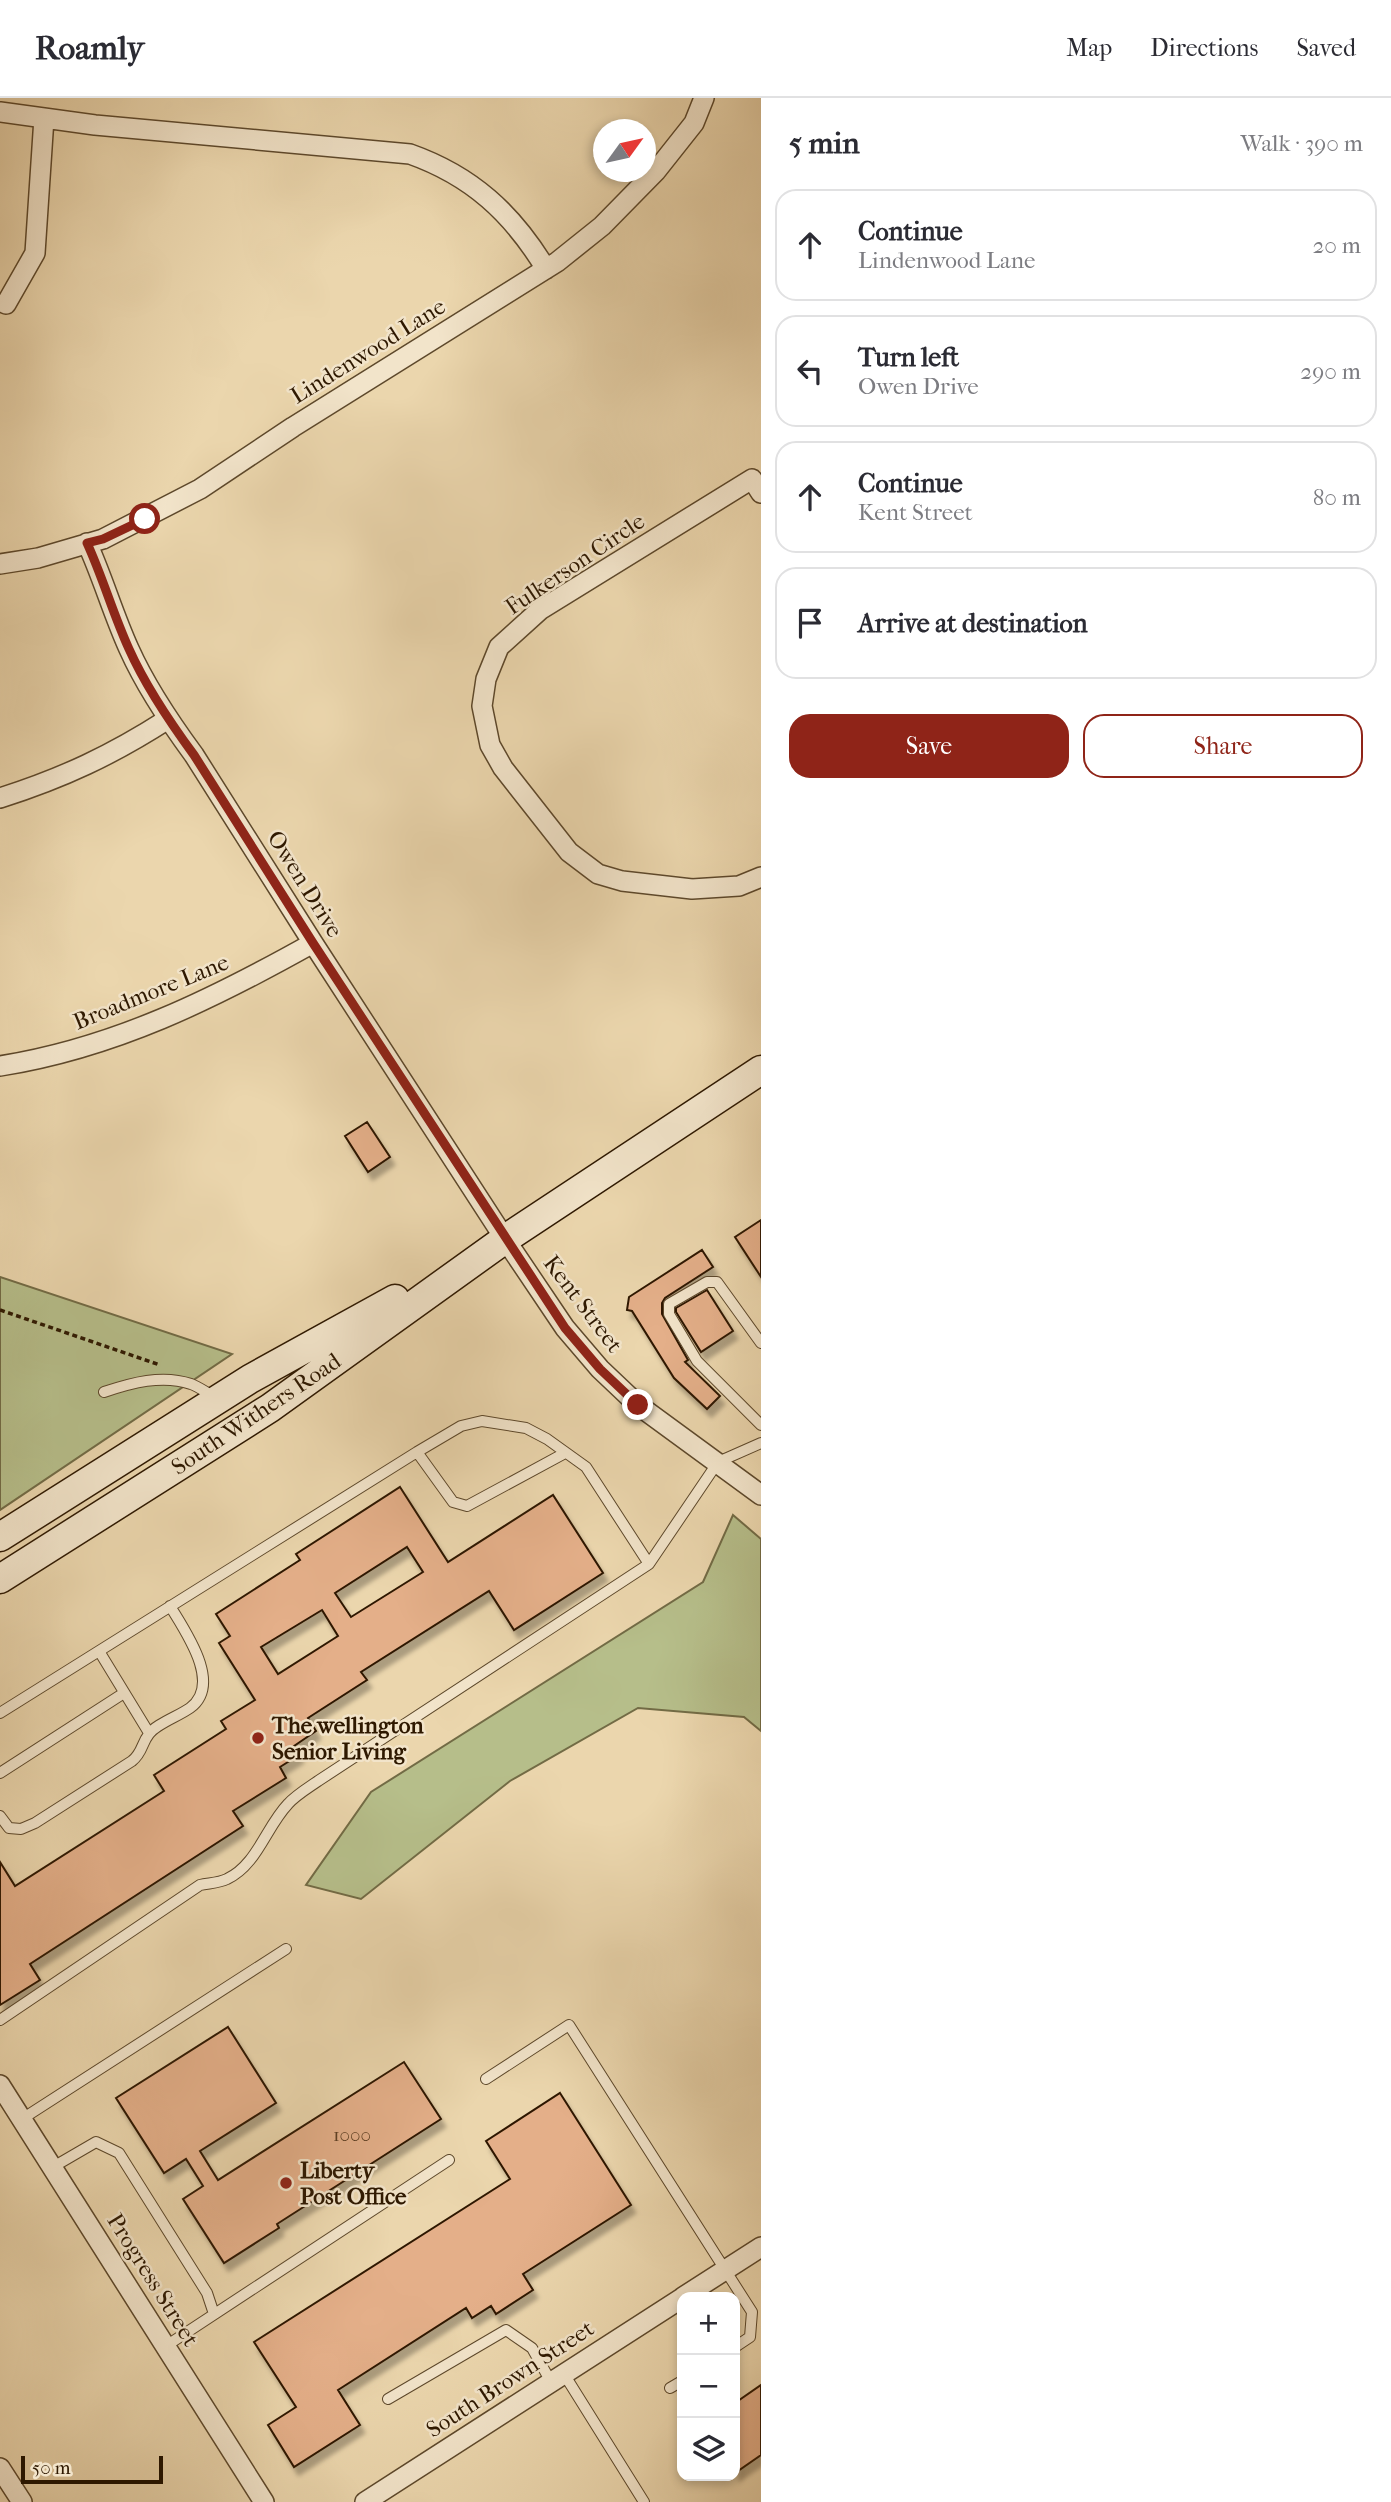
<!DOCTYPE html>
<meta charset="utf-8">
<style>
:root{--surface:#fff;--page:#f7f7f7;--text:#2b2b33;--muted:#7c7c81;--line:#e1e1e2;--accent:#8f2418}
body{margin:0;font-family:"IM FELL French Canon",serif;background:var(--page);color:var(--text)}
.controls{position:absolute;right:21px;bottom:21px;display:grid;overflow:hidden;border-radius:14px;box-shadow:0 4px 10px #0003}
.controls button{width:63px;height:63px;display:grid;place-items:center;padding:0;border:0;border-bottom:2px solid var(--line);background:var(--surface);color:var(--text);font:35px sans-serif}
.compass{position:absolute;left:593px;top:21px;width:63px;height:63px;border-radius:50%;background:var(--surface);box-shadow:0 4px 10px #0003;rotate:57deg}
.scale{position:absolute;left:21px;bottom:18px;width:142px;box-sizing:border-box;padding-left:7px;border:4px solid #2e1800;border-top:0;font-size:19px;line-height:24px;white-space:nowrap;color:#2e1800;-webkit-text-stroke:5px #f2e4ca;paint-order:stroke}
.stop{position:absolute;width:21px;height:21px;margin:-16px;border:5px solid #8f2418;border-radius:50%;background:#fff}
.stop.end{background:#8f2418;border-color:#fff;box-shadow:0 2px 7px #0008}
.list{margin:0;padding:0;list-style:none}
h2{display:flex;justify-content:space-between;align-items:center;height:91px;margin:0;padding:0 28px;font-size:30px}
h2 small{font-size:23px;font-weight:400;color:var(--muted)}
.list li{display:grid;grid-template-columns:46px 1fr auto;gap:21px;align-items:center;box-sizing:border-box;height:112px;margin:0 14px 14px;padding:0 14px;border:2px solid var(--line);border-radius:21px}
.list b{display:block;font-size:26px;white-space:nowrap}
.list p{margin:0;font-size:23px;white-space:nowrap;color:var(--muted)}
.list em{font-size:23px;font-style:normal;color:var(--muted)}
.actions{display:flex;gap:14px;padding:21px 28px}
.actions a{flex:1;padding:16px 0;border:2px solid var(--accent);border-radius:21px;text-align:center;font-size:24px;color:var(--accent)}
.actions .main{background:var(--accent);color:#fff}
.icon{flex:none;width:38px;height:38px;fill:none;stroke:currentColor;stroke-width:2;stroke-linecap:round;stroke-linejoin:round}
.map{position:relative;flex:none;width:761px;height:2404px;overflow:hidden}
header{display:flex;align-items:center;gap:42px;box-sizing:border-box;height:98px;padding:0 35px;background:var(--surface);border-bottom:2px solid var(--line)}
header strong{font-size:33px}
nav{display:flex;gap:38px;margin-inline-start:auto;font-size:24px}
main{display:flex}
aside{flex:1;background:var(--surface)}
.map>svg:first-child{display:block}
</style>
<header>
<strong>Roamly</strong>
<nav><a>Map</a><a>Directions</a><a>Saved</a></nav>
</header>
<main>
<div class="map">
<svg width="761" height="2404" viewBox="0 0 761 2404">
<defs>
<filter id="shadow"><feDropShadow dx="4.5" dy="8" stdDeviation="2" flood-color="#0004"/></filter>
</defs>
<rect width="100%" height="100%" fill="#ebd6ad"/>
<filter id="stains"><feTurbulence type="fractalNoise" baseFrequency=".00286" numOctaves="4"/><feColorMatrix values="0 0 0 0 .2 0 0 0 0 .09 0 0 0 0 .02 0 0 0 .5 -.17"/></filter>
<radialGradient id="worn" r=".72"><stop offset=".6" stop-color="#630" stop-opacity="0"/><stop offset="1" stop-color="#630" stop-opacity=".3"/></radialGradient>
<path fill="#b6be8a" stroke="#726b45" stroke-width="2" d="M0,1179L232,1256L0,1412Z
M733,1417L761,1441V1633L744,1619L638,1610L510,1683L361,1801L306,1787L371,1694L703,1484Z"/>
<path fill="#e4af89" stroke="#2e1800" stroke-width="2" fill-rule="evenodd" filter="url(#shadow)" d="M367,1024L390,1059L368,1074L345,1038Z
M761,1122V1179L735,1139Z
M702,1152L713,1169L665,1200L662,1205V1216L688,1262L685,1264L720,1298L707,1311L674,1280L632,1213L627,1212L629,1199Z
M707,1192L733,1233L701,1254L676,1214V1210Z
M400,1389L448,1464L553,1397L603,1475L514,1532L489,1493L361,1574L367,1582L308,1620L316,1633L294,1648L299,1657L280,1669L286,1680L233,1713L243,1728L30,1866L40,1882L0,1907V1764L15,1788L164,1693L154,1677L226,1631L221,1623L255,1602L219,1545L230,1538L216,1516L300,1462L296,1456ZM407,1449L423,1474L351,1519L335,1495ZM322,1512L338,1538L278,1576L261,1549Z
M228,1929L276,2005L200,2053L218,2082L404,1964L441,2021L277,2126L279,2130L224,2165L183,2101L203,2088L186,2061L164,2075L116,2000Z
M560,1995L631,2107L523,2176L533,2192L496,2216L491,2208L472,2220L466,2210L338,2292L360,2327L294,2369L268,2327L296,2309L254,2244L510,2081L486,2043Z
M761,2287V2357L735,2375V2305Z"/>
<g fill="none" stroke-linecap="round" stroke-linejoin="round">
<defs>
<path id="lane" d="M761,1245L717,1184H707L669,1206V1216L697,1263L761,1327
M104,1294C131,1285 162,1276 191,1286C199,1289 207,1295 215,1299
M565,1355L467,1408L453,1404L417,1354L461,1328L482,1323L526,1330L547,1341L586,1369L649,1466
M99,1553L149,1635
M0,1615L417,1354
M0,1675L124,1595
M0,1718L9,1730L21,1731L35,1725L132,1663C143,1654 141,1646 149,1636C156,1626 179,1618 190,1610C223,1586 185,1533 170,1508
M0,1922L200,1787C209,1785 219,1785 227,1781C257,1767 266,1729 288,1706C296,1697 308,1690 318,1683L649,1466L718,1364L761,1345
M486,1981L569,1927L752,2214L750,2239L735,2249
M22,2021L286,1851
M53,2069L96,2044L119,2055L207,2195L214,2216
M166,2248L449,2062
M564,2276L644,2404
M670,2290L682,2283
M388,2301L506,2232L532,2250L551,2284"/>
<path id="street" d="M0,14L95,27L410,56C472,78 512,115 546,171
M6,206L35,155L44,20
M761,395L752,381L540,512L499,549L486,581L482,608L490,647L503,670L569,754L598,776L622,783L692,791L739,788L761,779
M87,445C103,480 113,516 129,551C146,589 169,623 194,657L313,845L505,1141L565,1230L600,1271L638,1307L761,1397
M0,466L38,460L103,441L200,391L293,329L557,164L602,128L656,73L694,25L704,0
M0,700C63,680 112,657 168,621
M0,968C114,950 213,901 313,845
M0,1987L264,2404
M683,2199L761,2149
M0,2370L22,2404
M365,2404L682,2200"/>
<path id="secondary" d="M0,1439L250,1281L395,1201
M0,1481L270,1310L505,1141L761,972"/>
</defs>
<use href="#lane" stroke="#5d482b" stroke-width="12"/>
<use href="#street" stroke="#5d482b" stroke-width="22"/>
<use href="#secondary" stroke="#2e1800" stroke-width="31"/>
<path stroke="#2e1800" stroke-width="3.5" stroke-dasharray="5 3.5" stroke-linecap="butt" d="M0,1212L160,1267"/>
<use href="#lane" stroke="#f2e4ca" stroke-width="10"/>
<use href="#street" stroke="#f2e4ca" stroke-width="19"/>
<use href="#secondary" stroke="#f2e4ca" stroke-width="28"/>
</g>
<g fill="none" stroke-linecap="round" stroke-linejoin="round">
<path stroke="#8f2418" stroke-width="9" d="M145,421L103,441L87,445C103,480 113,516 129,551C146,589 169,623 194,657L313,845L565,1230L600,1271L638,1307"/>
</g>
<g fill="#8f2418" stroke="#f2e4ca" stroke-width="2.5">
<circle cx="258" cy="1640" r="7"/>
<circle cx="286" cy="2085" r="7"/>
</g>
<g text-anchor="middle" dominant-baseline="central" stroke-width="5" stroke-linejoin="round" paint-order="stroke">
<g font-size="19" fill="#5c3e22">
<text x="352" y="2037">1000</text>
</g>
<g font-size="23" fill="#2e1800" stroke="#f2e4ca">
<text transform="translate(368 253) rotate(-32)">Lindenwood Lane</text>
<text transform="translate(575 466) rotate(-34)">Fulkerson Circle</text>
<text transform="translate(305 786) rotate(58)">Owen Drive</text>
<text transform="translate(151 894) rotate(-22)">Broadmore Lane</text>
<text transform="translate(583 1206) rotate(53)">Kent Street</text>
<text transform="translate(256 1316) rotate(-34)">South Withers Road</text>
<text transform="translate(153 2182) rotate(58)">Progress Street</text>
<text transform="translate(510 2281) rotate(-33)">South Brown Street</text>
</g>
<g font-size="23" font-weight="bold" fill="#2e1800" stroke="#f2e4ca" text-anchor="start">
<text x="272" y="1627">The wellington<tspan x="272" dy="26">Senior Living</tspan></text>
<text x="300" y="2072">Liberty<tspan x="300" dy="26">Post Office</tspan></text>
</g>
</g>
<rect width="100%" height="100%" filter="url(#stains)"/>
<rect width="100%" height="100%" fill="url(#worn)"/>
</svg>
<div class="controls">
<button>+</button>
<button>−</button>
<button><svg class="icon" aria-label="layers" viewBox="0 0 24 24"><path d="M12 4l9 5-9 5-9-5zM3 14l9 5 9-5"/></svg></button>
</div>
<svg class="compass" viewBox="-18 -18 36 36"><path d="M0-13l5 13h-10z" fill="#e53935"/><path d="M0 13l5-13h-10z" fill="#7c7c81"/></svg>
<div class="scale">50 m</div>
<div class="stop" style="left:145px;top:421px"></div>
<div class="stop end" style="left:638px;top:1307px"></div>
</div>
<aside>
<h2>5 min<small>Walk · 390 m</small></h2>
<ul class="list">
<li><svg class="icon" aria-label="ahead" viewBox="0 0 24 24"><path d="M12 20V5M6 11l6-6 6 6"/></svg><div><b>Continue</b><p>Lindenwood Lane</p></div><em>20 m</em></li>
<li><svg class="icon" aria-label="left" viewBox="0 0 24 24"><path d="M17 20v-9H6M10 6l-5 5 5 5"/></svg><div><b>Turn left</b><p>Owen Drive</p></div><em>290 m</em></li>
<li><svg class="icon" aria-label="ahead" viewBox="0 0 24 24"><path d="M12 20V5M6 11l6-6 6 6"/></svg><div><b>Continue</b><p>Kent Street</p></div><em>80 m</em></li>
<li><svg class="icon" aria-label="arrive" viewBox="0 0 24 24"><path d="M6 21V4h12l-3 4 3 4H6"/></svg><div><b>Arrive at destination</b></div></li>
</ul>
<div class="actions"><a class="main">Save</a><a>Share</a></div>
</aside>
</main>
